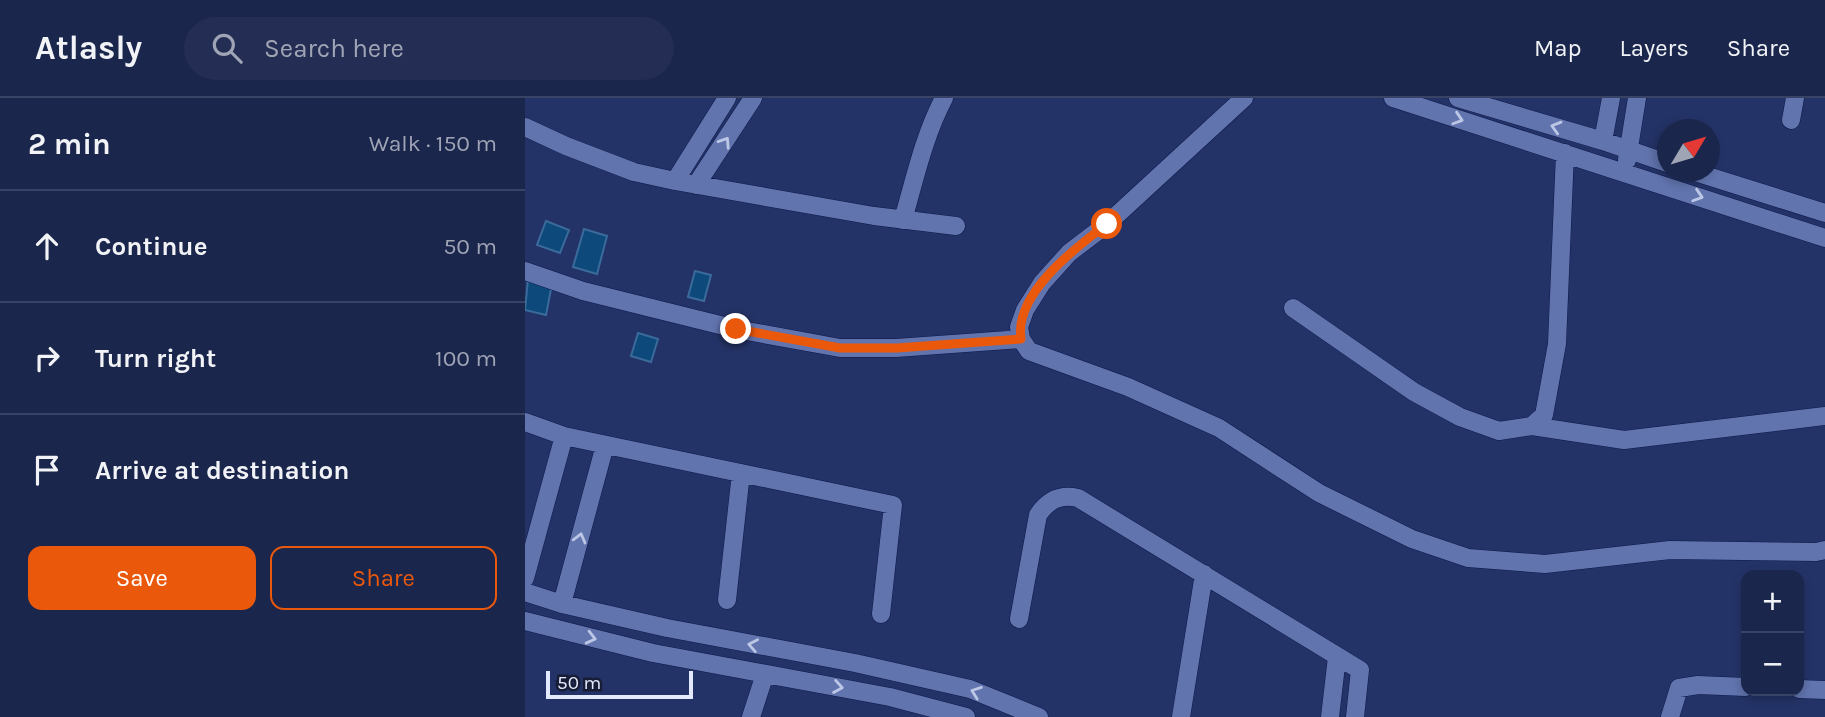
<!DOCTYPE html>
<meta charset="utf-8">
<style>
:root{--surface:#1b264d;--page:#242e54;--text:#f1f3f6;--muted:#a0a5b6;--line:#394365;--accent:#ea580c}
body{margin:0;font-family:Karla,sans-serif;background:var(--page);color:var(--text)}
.controls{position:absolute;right:21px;bottom:21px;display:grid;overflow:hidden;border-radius:14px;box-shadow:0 4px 10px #0003}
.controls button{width:63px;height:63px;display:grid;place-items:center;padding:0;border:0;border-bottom:2px solid var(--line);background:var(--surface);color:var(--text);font:35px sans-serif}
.compass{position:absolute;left:1132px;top:21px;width:63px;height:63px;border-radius:50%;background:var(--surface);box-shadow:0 4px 10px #0003;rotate:52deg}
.scale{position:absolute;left:21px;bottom:18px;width:147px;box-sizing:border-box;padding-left:7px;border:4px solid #e3eafe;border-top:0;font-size:19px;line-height:24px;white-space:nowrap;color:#e3eafe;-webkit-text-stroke:5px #161d35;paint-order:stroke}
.stop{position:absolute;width:21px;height:21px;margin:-16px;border:5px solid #ea580c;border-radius:50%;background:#fff}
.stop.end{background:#ea580c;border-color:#fff;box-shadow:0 2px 7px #0008}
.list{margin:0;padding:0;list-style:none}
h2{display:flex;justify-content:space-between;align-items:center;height:91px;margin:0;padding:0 28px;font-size:30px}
h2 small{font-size:23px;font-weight:400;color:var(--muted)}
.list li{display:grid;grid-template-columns:46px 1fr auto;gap:21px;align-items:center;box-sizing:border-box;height:112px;padding:0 28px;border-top:2px solid var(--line)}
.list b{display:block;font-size:26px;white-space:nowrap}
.list em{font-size:23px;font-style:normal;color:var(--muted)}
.actions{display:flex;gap:14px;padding:21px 28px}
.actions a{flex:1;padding:16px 0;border:2px solid var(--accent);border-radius:14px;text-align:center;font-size:24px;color:var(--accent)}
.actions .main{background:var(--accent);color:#fff}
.icon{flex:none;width:38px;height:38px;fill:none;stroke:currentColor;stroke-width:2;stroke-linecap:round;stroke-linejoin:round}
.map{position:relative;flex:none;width:1300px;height:619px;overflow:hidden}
header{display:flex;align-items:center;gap:42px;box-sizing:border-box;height:98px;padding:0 35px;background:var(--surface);border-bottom:2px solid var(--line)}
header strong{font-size:33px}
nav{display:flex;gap:38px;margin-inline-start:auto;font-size:24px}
.search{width:490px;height:63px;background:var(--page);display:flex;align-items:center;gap:18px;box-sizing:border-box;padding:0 24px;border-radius:38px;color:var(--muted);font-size:26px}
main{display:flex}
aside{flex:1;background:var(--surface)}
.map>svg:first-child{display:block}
</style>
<header>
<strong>Atlasly</strong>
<div class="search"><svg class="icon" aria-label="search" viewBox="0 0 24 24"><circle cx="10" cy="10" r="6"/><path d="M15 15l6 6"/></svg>Search here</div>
<nav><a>Map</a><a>Layers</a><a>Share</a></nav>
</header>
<main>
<aside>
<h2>2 min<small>Walk · 150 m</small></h2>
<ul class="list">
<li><svg class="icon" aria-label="ahead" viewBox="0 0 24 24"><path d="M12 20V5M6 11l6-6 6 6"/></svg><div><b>Continue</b></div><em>50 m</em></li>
<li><svg class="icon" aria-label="right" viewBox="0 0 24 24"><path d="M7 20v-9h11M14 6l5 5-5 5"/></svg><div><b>Turn right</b></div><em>100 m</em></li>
<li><svg class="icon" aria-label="arrive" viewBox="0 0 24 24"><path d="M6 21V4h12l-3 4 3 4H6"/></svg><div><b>Arrive at destination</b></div></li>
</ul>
<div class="actions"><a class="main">Save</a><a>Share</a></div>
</aside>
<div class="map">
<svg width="1300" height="619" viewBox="0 0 1300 619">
<rect width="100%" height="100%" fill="#243367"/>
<path fill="#0e497b" stroke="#3a6b9b" stroke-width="2" d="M21,123L44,132L35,155L12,147Z
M59,131L82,138L72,176L48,169Z
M170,173L186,177L179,203L163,199Z
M3,181L27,186L21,217L0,212Z
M113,235L133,241L126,264L106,258Z"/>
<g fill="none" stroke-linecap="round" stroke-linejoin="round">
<defs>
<path id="minor" d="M719,0L582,126L544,155L517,185L500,212L494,229L496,241L504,253L603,289L694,330L794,395L887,441L943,460L1020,466L1145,452L1291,454L1300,452
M868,0L1300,140
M933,0L1078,43L1142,65
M1266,22L1270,0
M0,29L41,48L109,74L150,83L349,118L431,128
M1078,43L1086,0
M1102,62L1112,0
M1170,74L1300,115
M150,83L202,0
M171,87L228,0
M378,122C390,80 399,38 419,0
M0,173L58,193L211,231L315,250H371L496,241
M768,210L889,294L935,319L974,333L1007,328L1019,317L1032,246L1040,55
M0,324L39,338L368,407L356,516
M1007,328L1099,342L1300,318
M0,480L39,338
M0,494L37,506L142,530L330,565L445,591L514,619
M202,502L216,375
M37,506L80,347
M494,521L513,417C523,402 535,396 553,400L835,572L830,619
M0,523L128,555L365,599L441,619
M1274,591L1300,592
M226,619L240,576
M656,619L679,476
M805,619L812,559
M1145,619L1154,590L1173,587L1221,589"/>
</defs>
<use href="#minor" stroke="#0e184a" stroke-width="19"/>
<use href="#minor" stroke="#6174ae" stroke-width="18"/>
</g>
<defs><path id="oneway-chevron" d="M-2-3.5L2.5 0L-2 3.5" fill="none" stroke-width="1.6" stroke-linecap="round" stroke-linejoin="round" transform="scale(1.75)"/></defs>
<g stroke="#bcc7e6">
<use href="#oneway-chevron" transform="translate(933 21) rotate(18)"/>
<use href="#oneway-chevron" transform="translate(1031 29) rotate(-164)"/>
<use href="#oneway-chevron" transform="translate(200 44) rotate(-57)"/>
<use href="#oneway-chevron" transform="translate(1173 98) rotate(18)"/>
<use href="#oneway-chevron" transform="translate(55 440) rotate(-75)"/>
<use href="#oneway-chevron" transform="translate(66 540) rotate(14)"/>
<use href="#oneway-chevron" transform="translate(228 547) rotate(-169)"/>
<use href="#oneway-chevron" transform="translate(313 589) rotate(10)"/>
<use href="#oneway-chevron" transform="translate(451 594) rotate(-160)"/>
</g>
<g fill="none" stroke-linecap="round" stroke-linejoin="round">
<path stroke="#ea580c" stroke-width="9" d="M211,231L315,250H372L496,241C489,196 550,150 582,126"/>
</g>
</svg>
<div class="controls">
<button>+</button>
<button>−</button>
</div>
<svg class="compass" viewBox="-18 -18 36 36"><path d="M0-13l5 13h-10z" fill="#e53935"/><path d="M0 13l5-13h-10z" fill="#a0a5b6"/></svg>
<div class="scale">50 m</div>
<div class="stop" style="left:582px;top:126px"></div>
<div class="stop end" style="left:211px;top:231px"></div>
</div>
</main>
